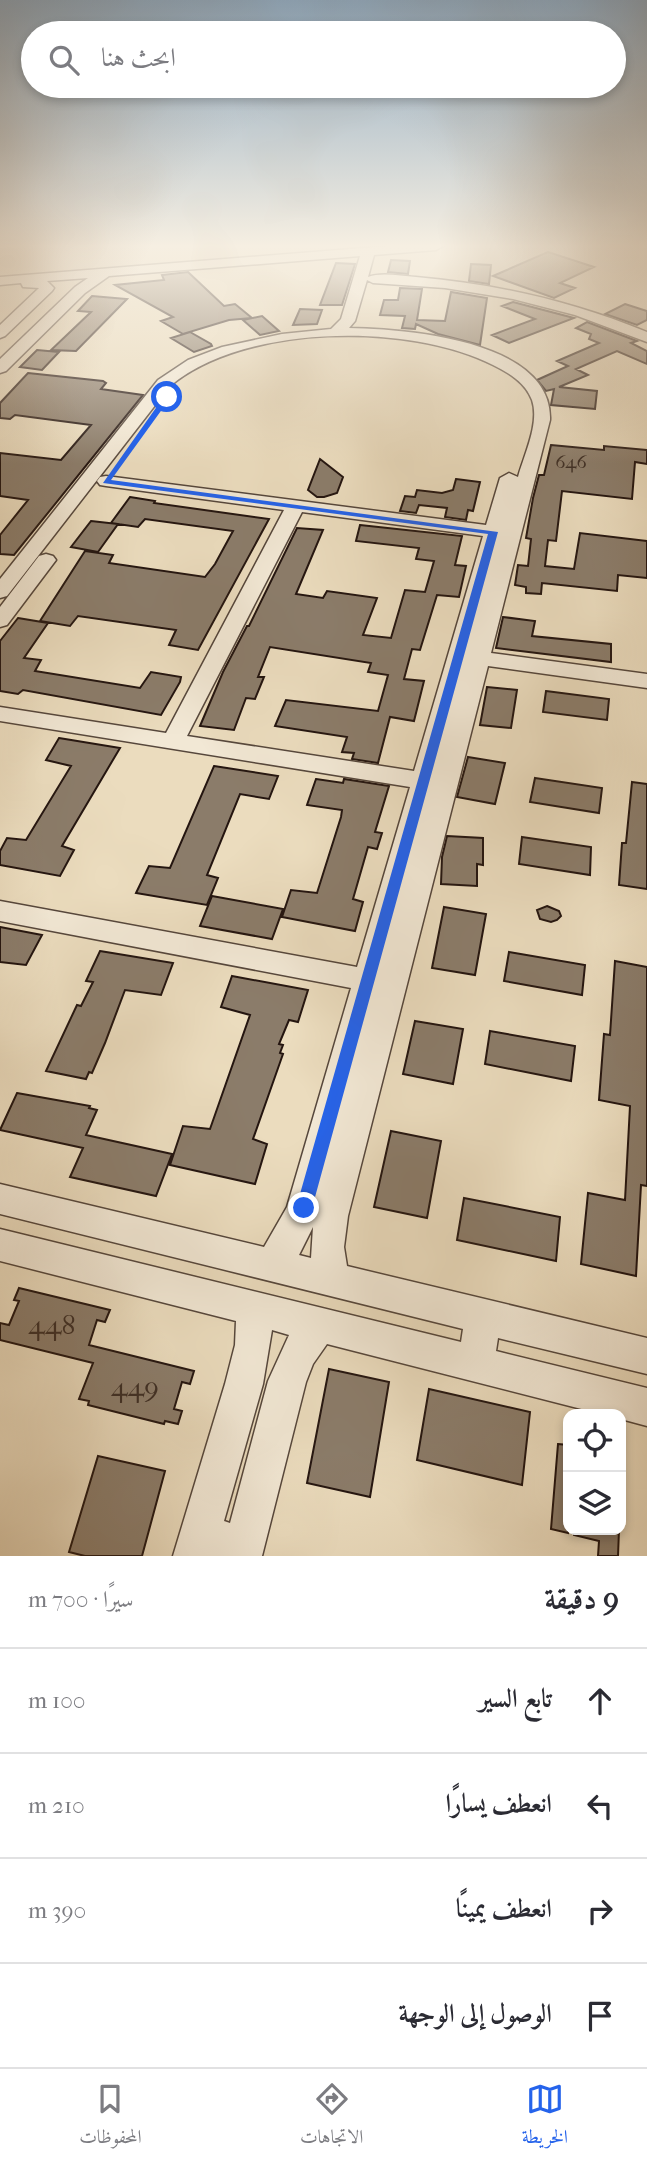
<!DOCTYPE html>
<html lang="ar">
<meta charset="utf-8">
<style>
:root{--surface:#fff;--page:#f2f2f3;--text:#2b2b33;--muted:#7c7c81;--line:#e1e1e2;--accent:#2563eb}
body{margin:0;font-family:"IM FELL French Canon",Amiri,serif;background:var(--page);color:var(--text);direction:rtl}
.controls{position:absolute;right:21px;bottom:21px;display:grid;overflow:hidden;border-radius:14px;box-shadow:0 4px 10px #0003}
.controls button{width:63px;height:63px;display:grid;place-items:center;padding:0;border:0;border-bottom:2px solid var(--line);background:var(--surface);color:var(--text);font:35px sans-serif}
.stop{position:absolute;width:21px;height:21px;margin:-16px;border:5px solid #2563eb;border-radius:50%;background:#fff}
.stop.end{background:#2563eb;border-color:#fff;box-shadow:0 2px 7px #0008}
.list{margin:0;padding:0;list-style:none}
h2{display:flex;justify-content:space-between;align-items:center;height:91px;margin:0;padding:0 28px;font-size:30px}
h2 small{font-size:23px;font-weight:400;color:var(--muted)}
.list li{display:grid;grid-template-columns:46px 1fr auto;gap:21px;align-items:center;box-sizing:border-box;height:105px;padding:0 28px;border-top:2px solid var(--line)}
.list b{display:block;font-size:26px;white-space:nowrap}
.list em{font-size:23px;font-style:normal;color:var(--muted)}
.icon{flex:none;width:38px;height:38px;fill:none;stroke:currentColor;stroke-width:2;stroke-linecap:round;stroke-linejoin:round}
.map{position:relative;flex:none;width:647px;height:1556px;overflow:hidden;direction:ltr}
.search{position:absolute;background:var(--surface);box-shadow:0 4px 10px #0003;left:21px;right:21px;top:21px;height:77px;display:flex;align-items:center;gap:18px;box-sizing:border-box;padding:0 24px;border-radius:38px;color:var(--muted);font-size:26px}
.sheet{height:511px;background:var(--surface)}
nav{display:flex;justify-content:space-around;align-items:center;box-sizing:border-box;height:98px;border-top:2px solid var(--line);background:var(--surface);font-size:19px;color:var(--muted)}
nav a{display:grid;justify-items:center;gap:4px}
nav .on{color:var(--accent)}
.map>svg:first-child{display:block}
</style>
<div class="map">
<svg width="647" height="1556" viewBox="0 0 647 1556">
<rect width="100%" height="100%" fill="#ebdcbe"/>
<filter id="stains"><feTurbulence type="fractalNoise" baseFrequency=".00286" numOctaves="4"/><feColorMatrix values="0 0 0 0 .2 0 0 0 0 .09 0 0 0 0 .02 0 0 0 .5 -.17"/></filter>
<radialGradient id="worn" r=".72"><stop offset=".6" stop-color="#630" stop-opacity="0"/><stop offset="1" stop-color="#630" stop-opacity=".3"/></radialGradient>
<path fill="#8b7c6a" stroke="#241510" stroke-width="2" d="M548,252L594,267L560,283L575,288L554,298L493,276Z
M391,260L410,261L408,274L388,272Z
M336,263L355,264L342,305H320Z
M471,264L491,265L489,284L469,281Z
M188,272L224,306L235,304L252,318L229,320L183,334L161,321L173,317L115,285L164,280L162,275Z
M400,288L422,289L417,320L445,321L451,292L487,298L480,345L438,334L416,324L415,329L402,328L405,316L380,315L384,300H398Z
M92,296L127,299L76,351L51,350L91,312L78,311Z
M513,302L574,318L509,343L492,335L535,319L502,306Z
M625,304L647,311V320L637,325L605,314Z
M300,309L322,310L317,324L293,325Z
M262,316L279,331L260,335L243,320Z
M587,322L637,341L631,343L647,351V364L617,351L576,369L588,375L559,387L597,391L595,409L551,405L554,389L546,391L537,380L568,366L557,361L599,343L589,339L591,334L576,328Z
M190,332L211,344L212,346L194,352L171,338Z
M37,350L59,352L42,370L20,367Z
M28,373L103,381L106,383L101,389L143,395L14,555L0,554V535L28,500L0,496V453L61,460L91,425L15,415L10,419L0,418V403Z
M551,445L604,450V446L647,450V464L635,462L632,499L562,491L556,541L548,540L545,566L574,569L580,533L647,541V578L618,575L617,591L542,583L541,594L526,593V587L515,585L518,565L528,566L531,539L526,538L533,498L539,475H544Z
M320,459L343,477L337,493L324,497H317L308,490Z
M456,479L480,482L473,511L468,510L466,520L445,517L447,508L419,505L416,513L400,511L405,496L415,497L417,490L442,493L453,490Z
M130,497L155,501L154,503L269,519L198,650L169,645L176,630L78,616L70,626L40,621L85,551L113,555L109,563L205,577L215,564L233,531L145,519L138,527L111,523Z
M91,521L118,524L98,552L71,547Z
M360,525L462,536L455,565L466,566L459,597L437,595L420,650L412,649L404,679L424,681L414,721L390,717L378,763L352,759L354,753L342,752L347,737L275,726L286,700L378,711L388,675L368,672L371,663L270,647L258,677H264L255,699L246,698L234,730L200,726L223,672L247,626H249L297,528L323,530L296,594L323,598L327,591L377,598L363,635L391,638L405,590L425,592L434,561L416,559L419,548L356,541Z
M503,617L535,621L532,636L611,644V662L496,648Z
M18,618L48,623L24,658L41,660L35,671L140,688L151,672L181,677L180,682L161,715L23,690L18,694L0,691V641Z
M487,687L517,690L511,728L480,725Z
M546,691L609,699L607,720L543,712Z
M59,738L120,748L62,846L74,850L60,876L0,865V851L7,838L26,840L71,766L46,760Z
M468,757L505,763L495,804L457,797Z
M214,766L278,776L269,799L240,794L207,875L218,878L207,905L136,893L149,866L170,868Z
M535,778L602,788L599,813L530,802Z
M316,779L343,783L344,779L389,786L375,832L382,833L377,849L368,847L353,899L363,902L355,931L282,917L291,890L317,893L341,817L342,810L307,805Z
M632,782L647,784V889L619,885L622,843H626Z
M447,836L483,838V865L477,864V886L441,884L442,857Z
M522,837L591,847L590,875L519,864Z
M212,896L283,909L272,939L200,926Z
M547,906L559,911L561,916L557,920L551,922L540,919L537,910Z
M444,907L486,914L475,975L432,968Z
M0,927L42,935L26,965L0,962Z
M100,951L173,963L161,995L125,990L105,1043L92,1073L89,1072L86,1079L46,1071L77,1005L81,1006L93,982L86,981Z
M509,952L585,965L582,995L504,981Z
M615,961L647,967V1186L641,1185L636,1276L581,1264L588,1193L625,1200L630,1106L599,1100L604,1034L610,1035Z
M232,976L308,990L298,1022L289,1020L279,1044L283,1045L280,1053L283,1054L253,1139L267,1144L255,1184L170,1165L183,1126L210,1129L250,1015L221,1007Z
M415,1021L463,1029L453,1084L403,1074Z
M490,1031L575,1046L571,1081L485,1064Z
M17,1093L90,1106L89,1108L97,1110L86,1135L172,1154L156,1196L70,1177L83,1148L0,1130Z
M391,1131L441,1141L427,1218L374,1207Z
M464,1198L560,1217L556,1261L457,1240Z
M19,1288L110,1310L105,1322L97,1320L89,1345L194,1371L190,1384L182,1382L174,1409L182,1411L178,1424L165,1421L164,1424L88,1405L89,1401L79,1399L93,1363L0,1340V1323L9,1325L19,1301L14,1300Z
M329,1369L389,1382L370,1497L307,1483Z
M429,1389L530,1412L522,1485L417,1460Z
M558,1444L568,1445V1533L551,1529Z
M98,1456L165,1471L142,1556H85L69,1552Z
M574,1530H619L618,1556H598L599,1541L574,1535Z"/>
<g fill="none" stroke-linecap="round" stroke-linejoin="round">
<defs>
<path id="minor" d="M388,246H443L436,250L374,255L368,277C381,272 401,276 416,277C496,284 572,301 647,332V342L575,315L513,299L445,288L373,283L367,280L355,321L349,328C406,329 553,340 550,420L491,653L647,674V688L488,666L348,1216L344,1247L347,1266L647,1338V1374L498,1338L496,1351L647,1388V1426L621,1419V1414H601L327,1344L313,1364L306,1382L262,1556H173L225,1384L235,1345L236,1321L0,1261V1229L461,1342L463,1329L0,1214V1184L264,1247L287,1207L351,988L0,921V901L357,967L410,787L0,721V707L166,733L284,510L106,486L100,485L97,481L100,477L106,476L486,525L500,478L509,473L518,477C524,455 540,423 532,400C525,382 509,373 493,365C409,322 244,324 170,386L7,596L0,598V579L158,380L188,360L222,347L282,334L331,329L341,319L360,256L109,276L85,293L6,371L0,373V359L75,287L88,278L47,281L54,288L52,291L5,336L0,338V325L39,288L23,287L21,283L0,285V277ZM302,512L483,536L414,771L187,736ZM313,1227L311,1258L299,1255ZM272,1330L289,1335L268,1381L230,1523L224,1521L263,1384Z
M46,554L53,556L56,560L7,625L0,627V607L39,556Z"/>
</defs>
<use href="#minor" stroke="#56473c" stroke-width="3"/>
<use href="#minor" fill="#f2e8d5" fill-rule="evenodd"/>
</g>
<linearGradient id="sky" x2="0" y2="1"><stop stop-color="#8ea9c0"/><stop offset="0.53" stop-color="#f6efe2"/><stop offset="1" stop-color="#f6efe2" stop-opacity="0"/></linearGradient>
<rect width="647" height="464" fill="url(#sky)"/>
<path fill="#2563eb" d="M165,395L171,397L111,480L498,532L312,1208L309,1213L304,1216L298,1213L296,1208L488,534L103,483Z"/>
<g text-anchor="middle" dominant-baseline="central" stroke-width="6" stroke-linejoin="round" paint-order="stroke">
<g font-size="19" fill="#3e2f26">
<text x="571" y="462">646</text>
</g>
<g font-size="28" fill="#3e2f26">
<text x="52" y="1324">448</text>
<text x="135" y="1386">449</text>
</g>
</g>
<rect width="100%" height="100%" filter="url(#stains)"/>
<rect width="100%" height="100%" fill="url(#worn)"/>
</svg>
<div class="controls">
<button><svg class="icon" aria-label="locate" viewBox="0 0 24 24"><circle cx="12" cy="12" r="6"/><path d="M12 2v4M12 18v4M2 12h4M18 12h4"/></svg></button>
<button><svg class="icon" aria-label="layers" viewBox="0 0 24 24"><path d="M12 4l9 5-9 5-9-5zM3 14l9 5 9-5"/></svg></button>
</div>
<div class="stop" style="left:167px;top:397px"></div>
<div class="stop end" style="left:304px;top:1208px"></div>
<div class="search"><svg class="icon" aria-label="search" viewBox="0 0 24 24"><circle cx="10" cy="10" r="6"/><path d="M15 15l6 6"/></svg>ابحث هنا</div>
</div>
<section class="sheet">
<h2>9 دقيقة<small>سيرًا · 700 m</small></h2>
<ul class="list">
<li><svg class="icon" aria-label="ahead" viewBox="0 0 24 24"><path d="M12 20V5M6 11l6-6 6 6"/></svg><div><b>تابع السير</b></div><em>100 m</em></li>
<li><svg class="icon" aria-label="left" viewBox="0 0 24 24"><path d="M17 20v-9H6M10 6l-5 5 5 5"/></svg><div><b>انعطف يسارًا</b></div><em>210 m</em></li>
<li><svg class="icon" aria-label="right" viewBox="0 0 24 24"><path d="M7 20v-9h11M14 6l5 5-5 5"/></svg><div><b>انعطف يمينًا</b></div><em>390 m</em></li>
<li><svg class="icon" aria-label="arrive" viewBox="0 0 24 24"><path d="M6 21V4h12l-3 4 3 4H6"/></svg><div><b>الوصول إلى الوجهة</b></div></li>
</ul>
</section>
<nav>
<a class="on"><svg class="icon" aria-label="map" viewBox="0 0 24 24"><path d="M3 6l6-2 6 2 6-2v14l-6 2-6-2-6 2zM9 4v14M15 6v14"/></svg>الخريطة</a>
<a><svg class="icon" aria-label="directions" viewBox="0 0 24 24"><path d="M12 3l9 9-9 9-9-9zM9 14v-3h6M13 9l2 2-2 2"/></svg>الاتجاهات</a>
<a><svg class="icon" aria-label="saved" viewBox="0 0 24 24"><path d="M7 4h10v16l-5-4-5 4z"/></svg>المحفوظات</a>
</nav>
